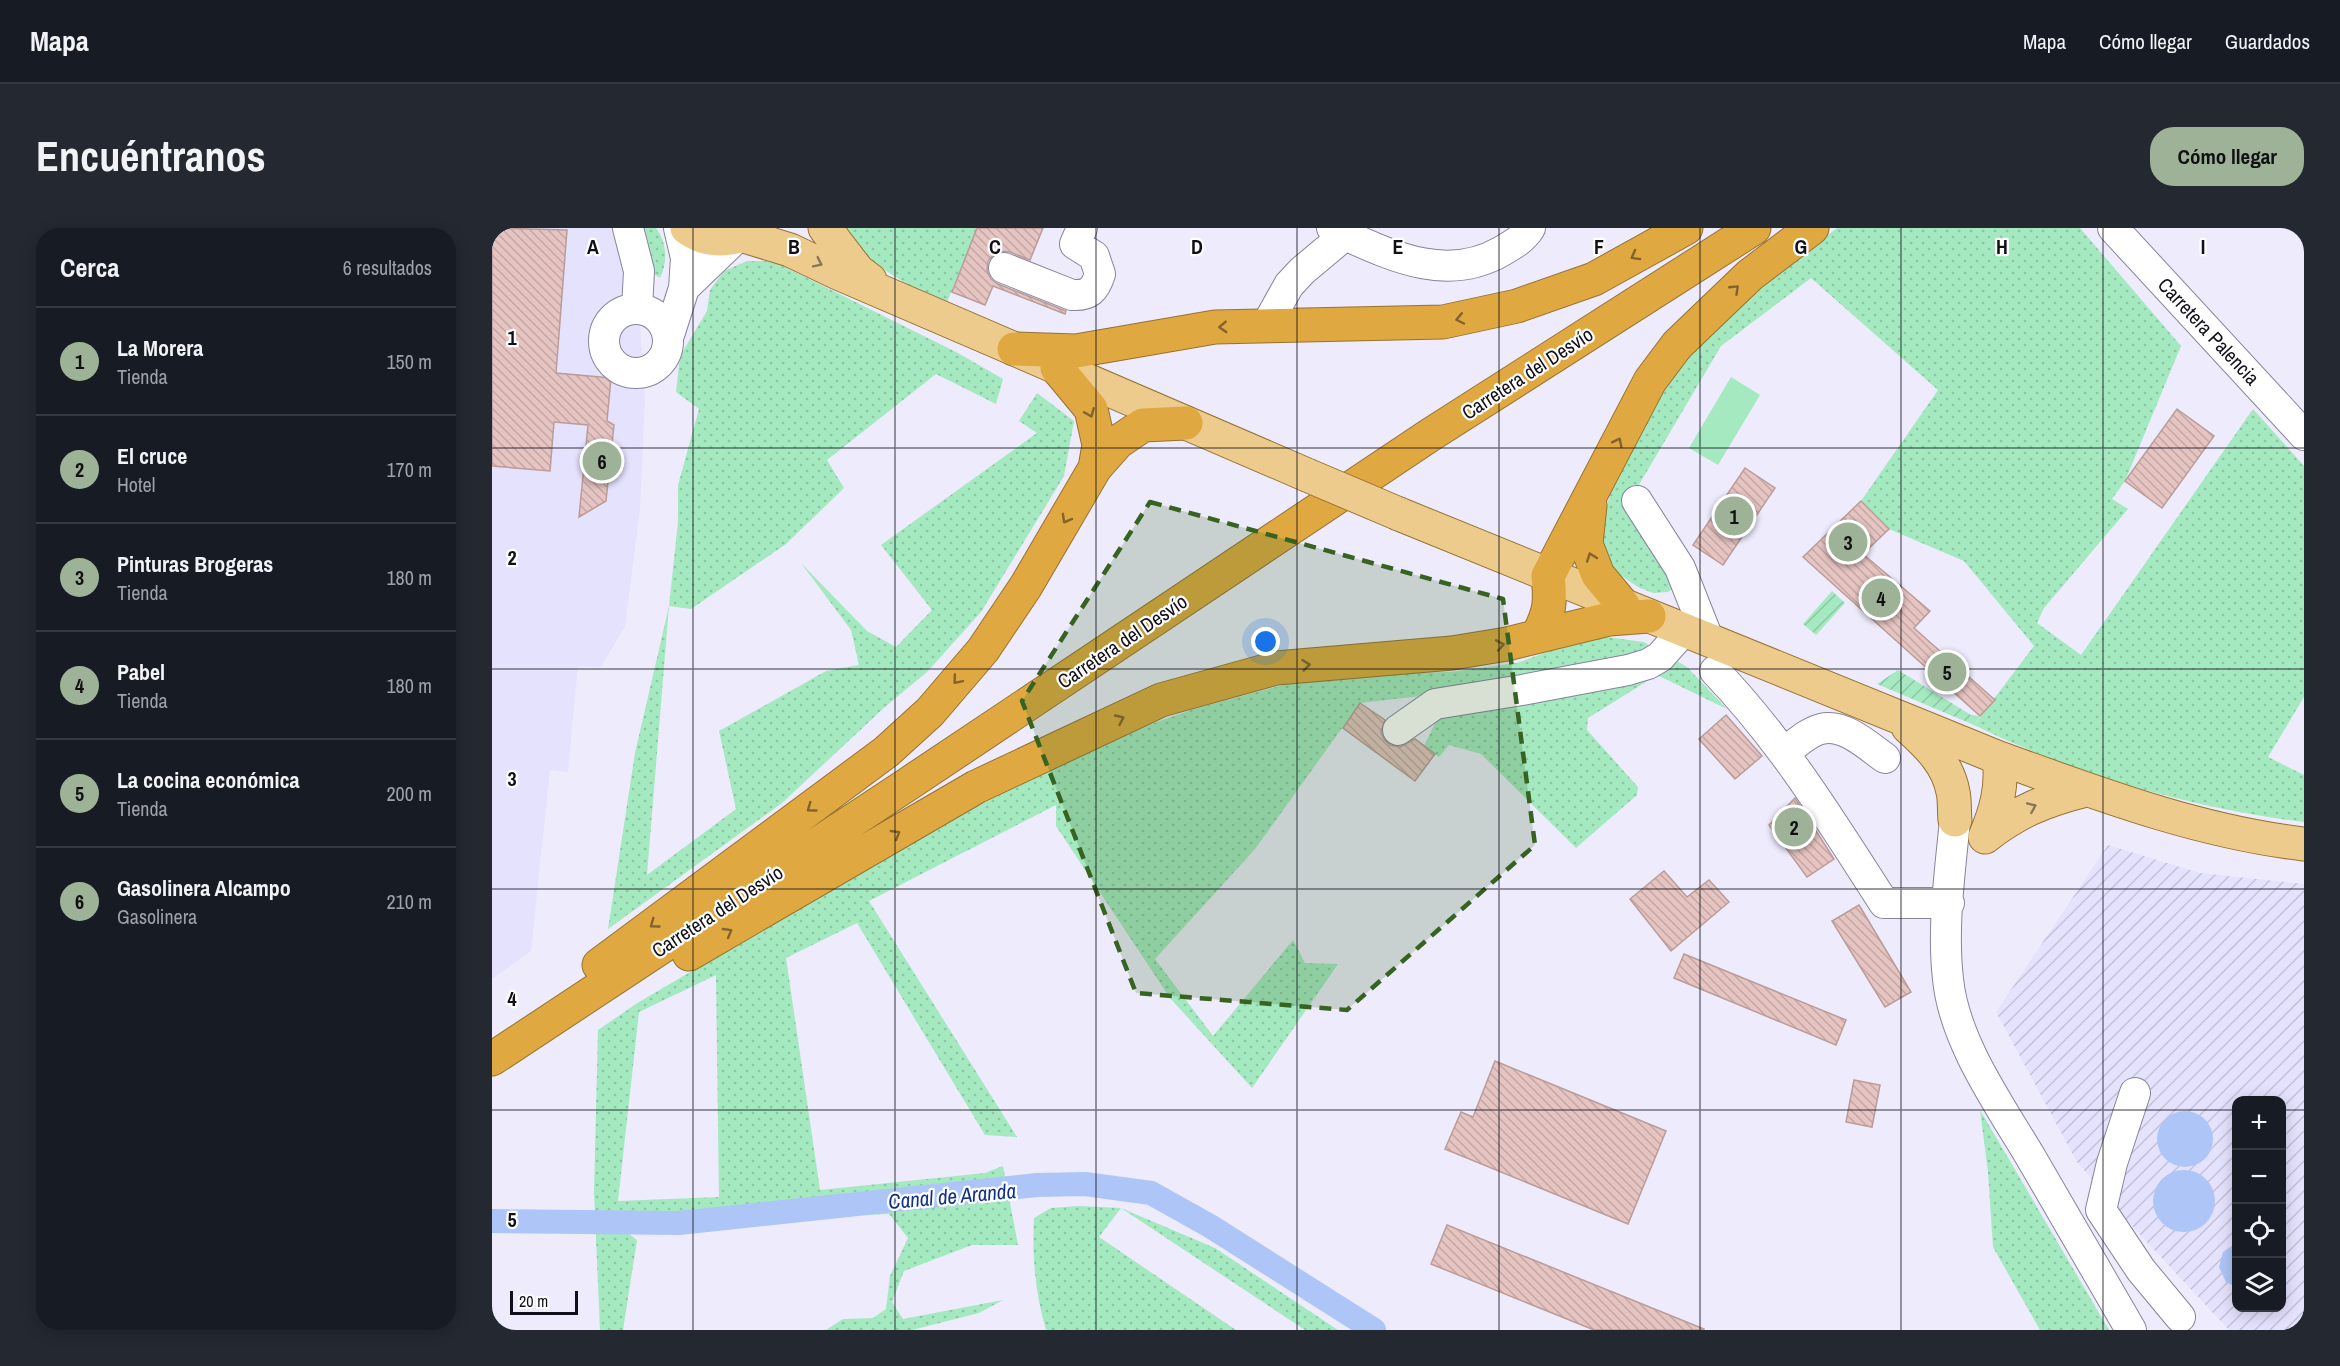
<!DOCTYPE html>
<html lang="es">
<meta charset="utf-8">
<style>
:root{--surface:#171b24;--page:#242831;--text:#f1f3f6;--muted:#9ea1a6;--line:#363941;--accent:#9db296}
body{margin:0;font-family:"Archivo Narrow",sans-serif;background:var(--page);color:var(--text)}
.controls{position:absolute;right:18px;bottom:18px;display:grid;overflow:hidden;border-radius:12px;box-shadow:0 3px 15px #0003}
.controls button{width:54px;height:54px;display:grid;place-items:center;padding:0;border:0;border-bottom:2px solid var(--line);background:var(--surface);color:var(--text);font:30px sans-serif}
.scale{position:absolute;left:18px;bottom:15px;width:68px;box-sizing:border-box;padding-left:6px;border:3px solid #110f19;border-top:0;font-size:16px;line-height:21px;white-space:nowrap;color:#110f19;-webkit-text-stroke:4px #fff;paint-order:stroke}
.you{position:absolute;left:774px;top:414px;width:21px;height:21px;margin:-15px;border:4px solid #fff;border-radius:50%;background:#1a73e8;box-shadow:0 0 0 9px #1a73e833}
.badge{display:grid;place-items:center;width:39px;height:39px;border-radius:50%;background:var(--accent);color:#111;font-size:20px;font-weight:700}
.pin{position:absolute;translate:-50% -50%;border:3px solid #fff;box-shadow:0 2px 6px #0006}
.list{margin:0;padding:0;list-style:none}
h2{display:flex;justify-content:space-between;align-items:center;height:78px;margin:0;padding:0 24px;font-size:26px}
h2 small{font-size:20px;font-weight:400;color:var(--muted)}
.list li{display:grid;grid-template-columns:39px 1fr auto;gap:18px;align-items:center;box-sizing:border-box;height:108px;padding:0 24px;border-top:2px solid var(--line)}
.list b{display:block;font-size:22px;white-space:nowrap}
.list p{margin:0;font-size:20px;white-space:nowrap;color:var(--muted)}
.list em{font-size:20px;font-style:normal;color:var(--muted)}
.icon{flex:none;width:33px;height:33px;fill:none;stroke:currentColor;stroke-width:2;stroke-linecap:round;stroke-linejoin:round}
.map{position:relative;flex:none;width:1812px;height:1102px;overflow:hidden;border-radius:24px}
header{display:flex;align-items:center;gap:36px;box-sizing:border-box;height:84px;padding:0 30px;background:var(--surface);border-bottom:2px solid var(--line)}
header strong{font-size:28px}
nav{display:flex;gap:33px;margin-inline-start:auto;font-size:21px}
.intro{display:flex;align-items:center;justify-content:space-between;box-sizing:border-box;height:144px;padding:0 36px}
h1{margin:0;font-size:42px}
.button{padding:15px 27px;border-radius:24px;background:var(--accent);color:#111;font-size:21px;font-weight:700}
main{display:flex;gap:36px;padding:0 36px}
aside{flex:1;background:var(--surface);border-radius:24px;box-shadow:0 3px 15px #0003}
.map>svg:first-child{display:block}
</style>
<header>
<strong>Mapa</strong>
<nav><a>Mapa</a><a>Cómo llegar</a><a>Guardados</a></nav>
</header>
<div class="intro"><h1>Encuéntranos</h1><a class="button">Cómo llegar</a></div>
<main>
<aside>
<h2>Cerca<small>6 resultados</small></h2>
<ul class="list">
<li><span class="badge">1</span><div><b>La Morera</b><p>Tienda</p></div><em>150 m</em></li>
<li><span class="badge">2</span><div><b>El cruce</b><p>Hotel</p></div><em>170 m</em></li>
<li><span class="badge">3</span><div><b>Pinturas Brogeras</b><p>Tienda</p></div><em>180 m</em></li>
<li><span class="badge">4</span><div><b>Pabel</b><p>Tienda</p></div><em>180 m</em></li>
<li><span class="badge">5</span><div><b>La cocina económica</b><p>Tienda</p></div><em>200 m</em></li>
<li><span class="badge">6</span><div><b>Gasolinera Alcampo</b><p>Gasolinera</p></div><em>210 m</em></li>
</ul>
</aside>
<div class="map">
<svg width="1812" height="1102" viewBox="0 0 1812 1102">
<defs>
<pattern id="industrial-furrows" width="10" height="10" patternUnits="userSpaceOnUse" patternTransform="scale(1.5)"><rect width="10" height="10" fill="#e5e2fe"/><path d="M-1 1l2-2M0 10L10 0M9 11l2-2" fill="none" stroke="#c3c1d9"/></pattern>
<pattern id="grass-dots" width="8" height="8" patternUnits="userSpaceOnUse" patternTransform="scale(1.5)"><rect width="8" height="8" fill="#a4e9c0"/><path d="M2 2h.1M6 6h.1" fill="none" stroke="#8cc7a4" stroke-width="1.8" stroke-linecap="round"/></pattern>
<pattern id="garden-furrows" width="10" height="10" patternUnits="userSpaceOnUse" patternTransform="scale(1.5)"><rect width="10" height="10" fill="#a4e9c0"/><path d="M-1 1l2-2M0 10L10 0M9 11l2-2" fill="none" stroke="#8cc7a4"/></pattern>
<pattern id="building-back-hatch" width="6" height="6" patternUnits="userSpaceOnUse" patternTransform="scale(1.5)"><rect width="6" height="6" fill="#e5c4c1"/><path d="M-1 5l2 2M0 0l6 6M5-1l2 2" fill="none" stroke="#c3a7a5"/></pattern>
</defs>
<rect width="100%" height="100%" fill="#edebfc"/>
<path fill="#e5e2fe" d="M0,0H120L146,66L153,172L148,281L133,398L109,439L86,438L76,544L58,542L39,723L0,751Z"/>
<path fill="url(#industrial-furrows)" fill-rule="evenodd" d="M1616,617L1708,645L1812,656V1102H1737L1650,1009L1585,934L1504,784ZM1744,872H1790V1080H1744Z"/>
<path fill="url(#grass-dots)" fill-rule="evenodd" d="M120,0H164C175,14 176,34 168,50L129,24Z
M350,0H485L454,77C415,57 376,37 350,0Z
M1345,0H1588L1689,118L1633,253L1620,271L1636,281L1552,380L1545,395L1589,427L1761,181L1812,238V469L1776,529L1812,547V594C1699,580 1584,547 1482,497L1542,418L1472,333L1397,301L1369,273L1446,162L1319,50L1229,118L1135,277L1183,359L1176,364L1161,365L1146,359L1128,347L1115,331L1107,306L1118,267L1170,160L1204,114L1279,51Z
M255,33H281L466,125L511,151L504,176L444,146L335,232L352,260L294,316L199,381L177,378L155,647L244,581L227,503L334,443L367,437L359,402L309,335L375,403L404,419L440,382L389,317L545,205L527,193L545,165L582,193L572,248L489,384L435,444L394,478L290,575L116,701L143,525L177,378L186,294V257L207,181L184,164L188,128L215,83L218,62L232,43Z
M1100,407L1152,414L1195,439L1235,481L1165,447L1096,490L1095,502L1146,559L1145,567L1084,620L989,526L957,517L947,529L932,518L948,485L938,467L868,475L763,621L663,731L721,808L801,712L813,735L846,736L760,860L678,770L564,598V577L377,673L525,909L493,907L365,695L294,730L328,962L493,945L511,938L526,1017H480L412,1043L400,1074L411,1091L511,1072L487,1085L420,1102H334L351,1091L381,1090L394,1081L398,1048L416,1010L397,986L338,988L225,1001L127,998L145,1012L131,1102H108L102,964L106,802L147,774L515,558L631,506L702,481L828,447L958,444L1025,435ZM224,747L227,969L126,973L147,784Z
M1488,882L1617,1102H1548L1501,1019L1496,944Z
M587,978L629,980L723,1020L846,1102H813L629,980L607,1009L744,1102H554C543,1064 540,1029 542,990L559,980Z"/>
<path fill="url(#garden-furrows)" d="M1340,363L1353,375L1324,407L1311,396Z
M1406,442L1479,487L1488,488L1482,497L1385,456Z"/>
<path fill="#a4e9c0" d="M1239,149L1268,167L1226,237L1197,220Z"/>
<path fill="#aec6f7" d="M1665 911a28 28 0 1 1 56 0a28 28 0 1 1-56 0Z
M1661 973a31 31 0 1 1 62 0a31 31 0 1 1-62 0Z
M1744,1015V1014V1059L1734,1054L1727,1039L1731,1024Z"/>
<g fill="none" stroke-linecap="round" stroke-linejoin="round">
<path stroke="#aec6f7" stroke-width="24" d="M0,993L187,995L545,957L593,956L659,965L718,998L882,1102"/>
</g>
<path fill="url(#building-back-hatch)" stroke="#bb9c99" stroke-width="1.5" d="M0,0L75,2L64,145L119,150L115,193L122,197L114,273L87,289L96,197L62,194L58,243L0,238Z
M485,0H551L538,32L518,24L509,23L501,27L496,33L495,43L499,51L506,56L574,83L573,86L501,58L493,77L460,64Z
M1685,181L1722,208L1670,280L1633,253Z
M1253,240L1283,260L1231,337L1201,317Z
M1369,273L1397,301L1371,326L1438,383L1422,400L1503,472L1488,488L1311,329Z
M868,475L893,492L889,504L892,511L898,517L908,519L923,511L943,526L923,553L851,500Z
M1234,487L1270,528L1243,551L1207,511Z
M1303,570L1342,631L1315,649L1277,597Z
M1172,643L1195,669L1217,652L1237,674L1179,723L1138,671Z
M1367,677L1419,764L1393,779L1340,693Z
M1192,726L1354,792L1344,817L1182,750Z
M1003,833L1174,903L1136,996L953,921L969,884L981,889Z
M1362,852L1388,857L1380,899L1354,894Z
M955,997L1212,1101V1102H1102L939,1036Z"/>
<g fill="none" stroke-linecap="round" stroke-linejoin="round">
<defs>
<path id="minor" d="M136,0L147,43L145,81
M1621,0L1812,207
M853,7C904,30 957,54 1010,23C1022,16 1031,11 1038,0
M512,40L580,67C597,68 603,62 608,46L602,28L583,16L590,0
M192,60L244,10
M112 113a32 32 0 1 1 64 0a32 32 0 1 1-64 0Z
M774,98L797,57L810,43L853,7L840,0
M176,110L192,60L194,30L187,0
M1145,273L1188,340L1217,413
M1223,443C1291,514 1339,593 1392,675H1457
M906,502L943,476L1030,462L1136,442L1156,436L1168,429L1192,402
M1292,524C1303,517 1316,504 1329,501C1352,495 1376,518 1393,530
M1463,592C1458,644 1450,699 1456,751C1462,813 1507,876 1538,928C1572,986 1605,1044 1639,1102
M1643,865L1620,935L1609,982L1649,1042L1688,1089"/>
<path id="major" d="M195,0C218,17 245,12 268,0
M333,0L366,43L378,52
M252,8L298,22L346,45L815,247
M907,286L1507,530C1607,566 1707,604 1812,616
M1416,499C1436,517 1456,536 1461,564C1463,572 1462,583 1463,592
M1493,609C1526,583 1554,572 1594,562
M1493,609C1504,583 1511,559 1507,530"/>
<path id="highway" d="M522,121L584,123L723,99L951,94L1025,78L1102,51L1194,0
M565,140L599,181L607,217L603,240
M1098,277L1094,316L1106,347L1131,377
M1046,407C1058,384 1059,374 1056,348L1158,153L1185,117L1258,47L1320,0
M197,726L484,559L669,472L784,440L960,425L1015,416L1117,391L1157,388
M107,737L394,524L438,484L491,422L534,358L603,240L626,214L651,197L694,195
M0,831L413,558L938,207L1262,0"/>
</defs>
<use href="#minor" stroke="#87849d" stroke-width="32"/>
<use href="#major" stroke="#977232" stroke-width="35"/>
<use href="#highway" stroke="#977232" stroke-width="35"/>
<use href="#minor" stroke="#fff" stroke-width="30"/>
<use href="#major" stroke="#eccb8c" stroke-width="33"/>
<use href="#highway" stroke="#dfa840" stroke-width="33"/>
<defs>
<path id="major-bridge" d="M815,247L907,286"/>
</defs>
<use href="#major-bridge" stroke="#977232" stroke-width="35" stroke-linecap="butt"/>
<use href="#major-bridge" stroke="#eccb8c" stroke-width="33"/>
</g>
<defs><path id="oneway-chevron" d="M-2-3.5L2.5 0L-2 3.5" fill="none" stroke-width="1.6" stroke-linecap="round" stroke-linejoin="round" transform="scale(1.5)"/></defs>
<g stroke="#82632e">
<use href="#oneway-chevron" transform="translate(1143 28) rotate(151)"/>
<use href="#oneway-chevron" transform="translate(1243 61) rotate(-44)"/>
<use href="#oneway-chevron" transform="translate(968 91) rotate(168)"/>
<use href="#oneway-chevron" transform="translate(731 99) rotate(177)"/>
<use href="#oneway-chevron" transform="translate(598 185) rotate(68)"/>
<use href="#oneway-chevron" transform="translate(1126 214) rotate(-63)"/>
<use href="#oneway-chevron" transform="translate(574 291) rotate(119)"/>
<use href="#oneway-chevron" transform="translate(1099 329) rotate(-110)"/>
<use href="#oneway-chevron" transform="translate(1008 417) rotate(-10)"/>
<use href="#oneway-chevron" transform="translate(814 437) rotate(-6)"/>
<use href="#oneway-chevron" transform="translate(465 452) rotate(130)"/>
<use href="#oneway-chevron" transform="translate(628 491) rotate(-25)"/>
<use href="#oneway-chevron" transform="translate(319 580) rotate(144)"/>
<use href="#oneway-chevron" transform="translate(404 606) rotate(-30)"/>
<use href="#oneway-chevron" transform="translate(162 696) rotate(144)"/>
<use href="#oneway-chevron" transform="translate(236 704) rotate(-30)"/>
</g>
<g stroke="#897658">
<use href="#oneway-chevron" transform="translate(326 35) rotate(26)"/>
<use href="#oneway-chevron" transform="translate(1540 579) rotate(-23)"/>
</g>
<path fill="#376321" fill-opacity="0.2" stroke="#376321" stroke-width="4.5" stroke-dasharray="12 8" stroke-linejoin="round" d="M658,274L1011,371L1043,617L855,782L644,765L530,473Z"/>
<path fill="none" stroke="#110f19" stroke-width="1.5" stroke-opacity="0.55" d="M201,0V1102M403,0V1102M604,0V1102M805,0V1102M1007,0V1102M1208,0V1102M1409,0V1102M1611,0V1102M0,220H1812M0,441H1812M0,661H1812M0,882H1744M1790,882H1812"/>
<g text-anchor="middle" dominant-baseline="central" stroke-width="4.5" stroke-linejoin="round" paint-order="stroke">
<g font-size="20" fill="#110f19" stroke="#fff">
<text transform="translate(1717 103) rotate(47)">Carretera Palencia</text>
<text transform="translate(1035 145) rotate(-33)">Carretera del Desvío</text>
<text transform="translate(630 413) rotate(-34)">Carretera del Desvío</text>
<text transform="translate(225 683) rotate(-33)">Carretera del Desvío</text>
</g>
<g font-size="21" font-style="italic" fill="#0f2f88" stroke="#fff">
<text transform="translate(460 968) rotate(-5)">Canal de Aranda</text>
</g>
</g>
<g font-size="20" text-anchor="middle" font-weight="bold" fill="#110f19" stroke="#fff" stroke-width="4.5" stroke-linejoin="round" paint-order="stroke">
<text x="101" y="26">A</text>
<text x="302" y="26">B</text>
<text x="503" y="26">C</text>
<text x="705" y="26">D</text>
<text x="906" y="26">E</text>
<text x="1107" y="26">F</text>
<text x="1309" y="26">G</text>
<text x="1510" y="26">H</text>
<text x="1711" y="26">I</text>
<text x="20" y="117">1</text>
<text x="20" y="337">2</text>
<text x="20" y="558">3</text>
<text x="20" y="778">4</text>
<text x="20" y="999">5</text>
</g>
</svg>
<div class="controls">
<button>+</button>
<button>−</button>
<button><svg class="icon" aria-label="locate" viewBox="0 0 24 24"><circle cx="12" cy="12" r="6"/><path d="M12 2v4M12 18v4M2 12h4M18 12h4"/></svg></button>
<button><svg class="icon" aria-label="layers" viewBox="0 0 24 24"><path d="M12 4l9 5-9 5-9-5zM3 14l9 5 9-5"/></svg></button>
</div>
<div class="scale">20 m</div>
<div class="you"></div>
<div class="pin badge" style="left:1242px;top:288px">1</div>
<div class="pin badge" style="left:1302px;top:599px">2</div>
<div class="pin badge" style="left:1356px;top:314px">3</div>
<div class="pin badge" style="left:1389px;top:370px">4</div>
<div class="pin badge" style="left:1455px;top:444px">5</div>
<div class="pin badge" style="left:110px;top:233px">6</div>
</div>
</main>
